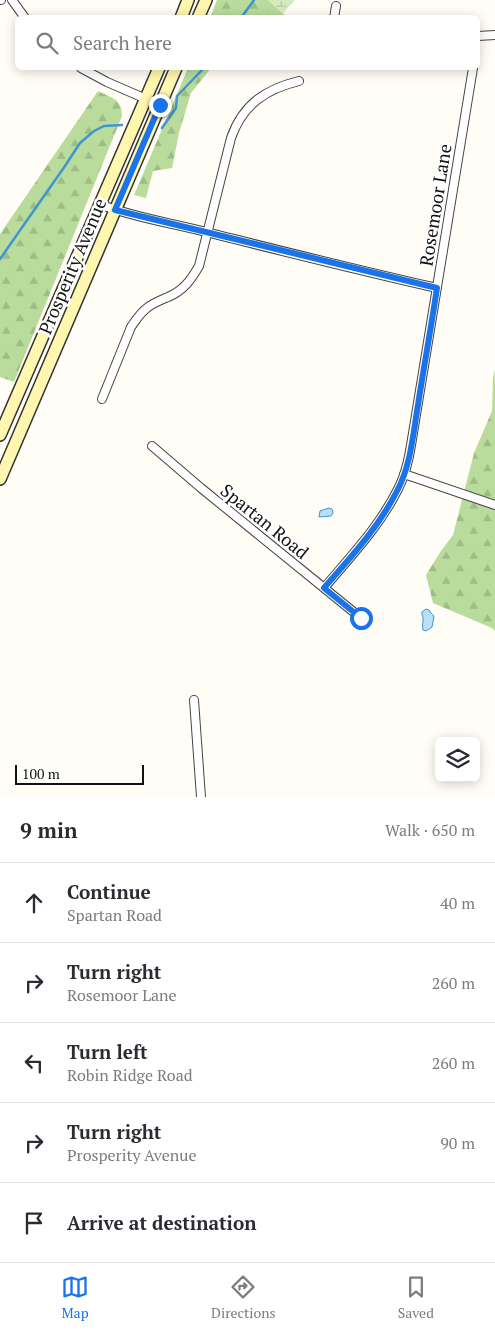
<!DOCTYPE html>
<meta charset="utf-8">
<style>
:root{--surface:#fff;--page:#f2f2f3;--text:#2b2b33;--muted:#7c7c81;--line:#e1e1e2;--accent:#1a73e8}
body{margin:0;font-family:"PT Serif",serif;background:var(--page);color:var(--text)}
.controls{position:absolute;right:15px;bottom:15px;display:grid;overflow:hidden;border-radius:8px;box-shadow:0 2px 12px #0003}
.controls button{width:45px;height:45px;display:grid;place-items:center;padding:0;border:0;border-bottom:1px solid var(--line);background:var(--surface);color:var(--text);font:25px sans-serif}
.scale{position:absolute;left:15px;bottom:12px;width:129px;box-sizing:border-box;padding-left:5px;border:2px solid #111;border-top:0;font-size:14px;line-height:18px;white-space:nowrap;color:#111;-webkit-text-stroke:4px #fff;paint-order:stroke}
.stop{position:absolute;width:15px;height:15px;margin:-11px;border:4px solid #1a73e8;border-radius:50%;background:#fff}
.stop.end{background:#1a73e8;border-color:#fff;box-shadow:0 1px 5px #0008}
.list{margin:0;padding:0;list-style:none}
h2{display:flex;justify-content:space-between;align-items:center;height:65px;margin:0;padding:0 20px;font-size:21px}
h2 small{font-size:16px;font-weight:400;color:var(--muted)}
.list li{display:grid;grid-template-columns:32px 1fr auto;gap:15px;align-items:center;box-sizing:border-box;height:80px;padding:0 20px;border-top:1px solid var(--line)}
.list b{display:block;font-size:19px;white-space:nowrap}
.list p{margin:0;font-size:16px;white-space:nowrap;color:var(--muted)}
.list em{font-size:16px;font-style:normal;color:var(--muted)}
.icon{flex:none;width:28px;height:28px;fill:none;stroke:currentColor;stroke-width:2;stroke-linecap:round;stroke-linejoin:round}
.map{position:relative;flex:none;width:495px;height:797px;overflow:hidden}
.search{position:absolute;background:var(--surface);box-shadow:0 2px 12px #0003;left:15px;right:15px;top:15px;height:55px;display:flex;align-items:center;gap:12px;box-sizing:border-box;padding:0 18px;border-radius:8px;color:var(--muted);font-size:19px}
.sheet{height:465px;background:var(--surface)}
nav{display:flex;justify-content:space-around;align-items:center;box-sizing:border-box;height:70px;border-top:1px solid var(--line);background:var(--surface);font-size:14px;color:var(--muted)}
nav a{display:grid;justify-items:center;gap:2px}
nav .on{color:var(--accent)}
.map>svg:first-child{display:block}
</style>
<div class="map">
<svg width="495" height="797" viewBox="0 0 495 797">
<defs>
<pattern id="forest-firs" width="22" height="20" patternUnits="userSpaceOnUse" patternTransform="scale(1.25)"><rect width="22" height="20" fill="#b9dc9c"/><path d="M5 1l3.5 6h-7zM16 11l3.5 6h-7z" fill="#9ebc85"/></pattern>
<pattern id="wetland-marsh" width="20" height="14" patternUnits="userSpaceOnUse" patternTransform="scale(1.25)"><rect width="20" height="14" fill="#d5ebbd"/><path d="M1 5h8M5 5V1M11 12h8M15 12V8" fill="none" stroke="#b6c8a1"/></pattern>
</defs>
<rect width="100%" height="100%" fill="#fffdf5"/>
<path fill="url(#forest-firs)" d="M217,0H268L287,17L210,18Z
M188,68H211L191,93L179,133L172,168L153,171L146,198L134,195Z
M98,91C112,98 122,99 122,116L14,382L0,377V234Z
M495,370V631L492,628L433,603L426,575L441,551L453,535L474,453L492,411L493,378Z"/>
<path fill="url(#wetland-marsh)" d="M268,0H295L283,13Z"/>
<path fill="#b9e0f7" stroke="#3f96cf" d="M329,508L332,509L333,513L331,516L319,517L320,511Z
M426,609L429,610L431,613L434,616L432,627L426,631L423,630C422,625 423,625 423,620C424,617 421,615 422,612Z"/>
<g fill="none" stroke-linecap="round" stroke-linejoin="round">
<path stroke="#3f96cf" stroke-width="2.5" d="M241,18L254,0
M162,128L176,108L177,96L204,68
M0,259L65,166L80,143L94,131L104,126L122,125"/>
<defs>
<path id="minor" d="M0,0H1
M12,0L25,18
M334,18L336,6
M478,36L495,35
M81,68L107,82L160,105
M99,204C135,218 173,223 210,233C286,252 361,271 437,288
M102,399L131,327C136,320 140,313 147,308C153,303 161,300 168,297C183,291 191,280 199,266L231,138C243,104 266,89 299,81
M152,446L201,488L361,618
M404,474L495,505
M324,588C350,557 380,526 398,489C407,472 410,452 413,433L473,68
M194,700L201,797"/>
<path id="secondary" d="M181,18L188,0
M198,18L206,0
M0,435L159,68
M0,479L176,68"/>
</defs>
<use href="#minor" stroke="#444" stroke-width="10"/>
<use href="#secondary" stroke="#333" stroke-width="14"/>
<use href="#minor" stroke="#fff" stroke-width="8"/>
<use href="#secondary" stroke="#fff6b0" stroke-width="11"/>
</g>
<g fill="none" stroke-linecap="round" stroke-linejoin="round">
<path stroke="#1a73e8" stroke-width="6" d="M160,105L115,210L437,288C431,328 424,366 418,405C413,434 411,465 397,491C379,527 350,558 324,588L361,618"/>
</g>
<g text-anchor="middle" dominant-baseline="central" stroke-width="5" stroke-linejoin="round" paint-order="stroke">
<g font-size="18" fill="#111" stroke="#fff">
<text transform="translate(435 205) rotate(-81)">Rosemoor Lane</text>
<text transform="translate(72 266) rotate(-67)">Prosperity Avenue</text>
<text transform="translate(265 521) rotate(39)">Spartan Road</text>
</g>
</g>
</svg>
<div class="controls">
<button><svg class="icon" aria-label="layers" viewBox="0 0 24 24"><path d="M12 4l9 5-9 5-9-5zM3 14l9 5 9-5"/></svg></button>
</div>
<div class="scale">100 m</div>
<div class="stop" style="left:361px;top:618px"></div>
<div class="stop end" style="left:160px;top:105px"></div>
<div class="search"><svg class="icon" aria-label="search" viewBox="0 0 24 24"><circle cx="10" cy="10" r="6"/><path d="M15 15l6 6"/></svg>Search here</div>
</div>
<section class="sheet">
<h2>9 min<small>Walk · 650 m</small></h2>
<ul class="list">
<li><svg class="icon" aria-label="ahead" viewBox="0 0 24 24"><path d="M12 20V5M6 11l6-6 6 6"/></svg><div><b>Continue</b><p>Spartan Road</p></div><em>40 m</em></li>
<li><svg class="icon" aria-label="right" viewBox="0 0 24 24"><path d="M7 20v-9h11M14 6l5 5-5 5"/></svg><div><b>Turn right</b><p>Rosemoor Lane</p></div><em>260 m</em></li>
<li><svg class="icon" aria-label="left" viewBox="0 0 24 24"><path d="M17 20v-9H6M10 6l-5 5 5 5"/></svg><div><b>Turn left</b><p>Robin Ridge Road</p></div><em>260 m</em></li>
<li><svg class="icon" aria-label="right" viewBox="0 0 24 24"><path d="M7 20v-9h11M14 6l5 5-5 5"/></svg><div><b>Turn right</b><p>Prosperity Avenue</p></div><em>90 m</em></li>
<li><svg class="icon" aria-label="arrive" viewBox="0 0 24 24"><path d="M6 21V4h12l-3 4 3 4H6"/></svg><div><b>Arrive at destination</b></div></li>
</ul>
</section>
<nav>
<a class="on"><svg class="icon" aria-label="map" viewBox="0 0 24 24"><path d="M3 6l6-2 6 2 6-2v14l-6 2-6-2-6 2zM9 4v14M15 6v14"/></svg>Map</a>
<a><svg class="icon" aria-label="directions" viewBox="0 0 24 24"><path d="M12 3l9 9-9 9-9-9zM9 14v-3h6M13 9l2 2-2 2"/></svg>Directions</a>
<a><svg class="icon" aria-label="saved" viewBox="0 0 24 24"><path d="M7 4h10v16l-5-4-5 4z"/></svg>Saved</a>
</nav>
